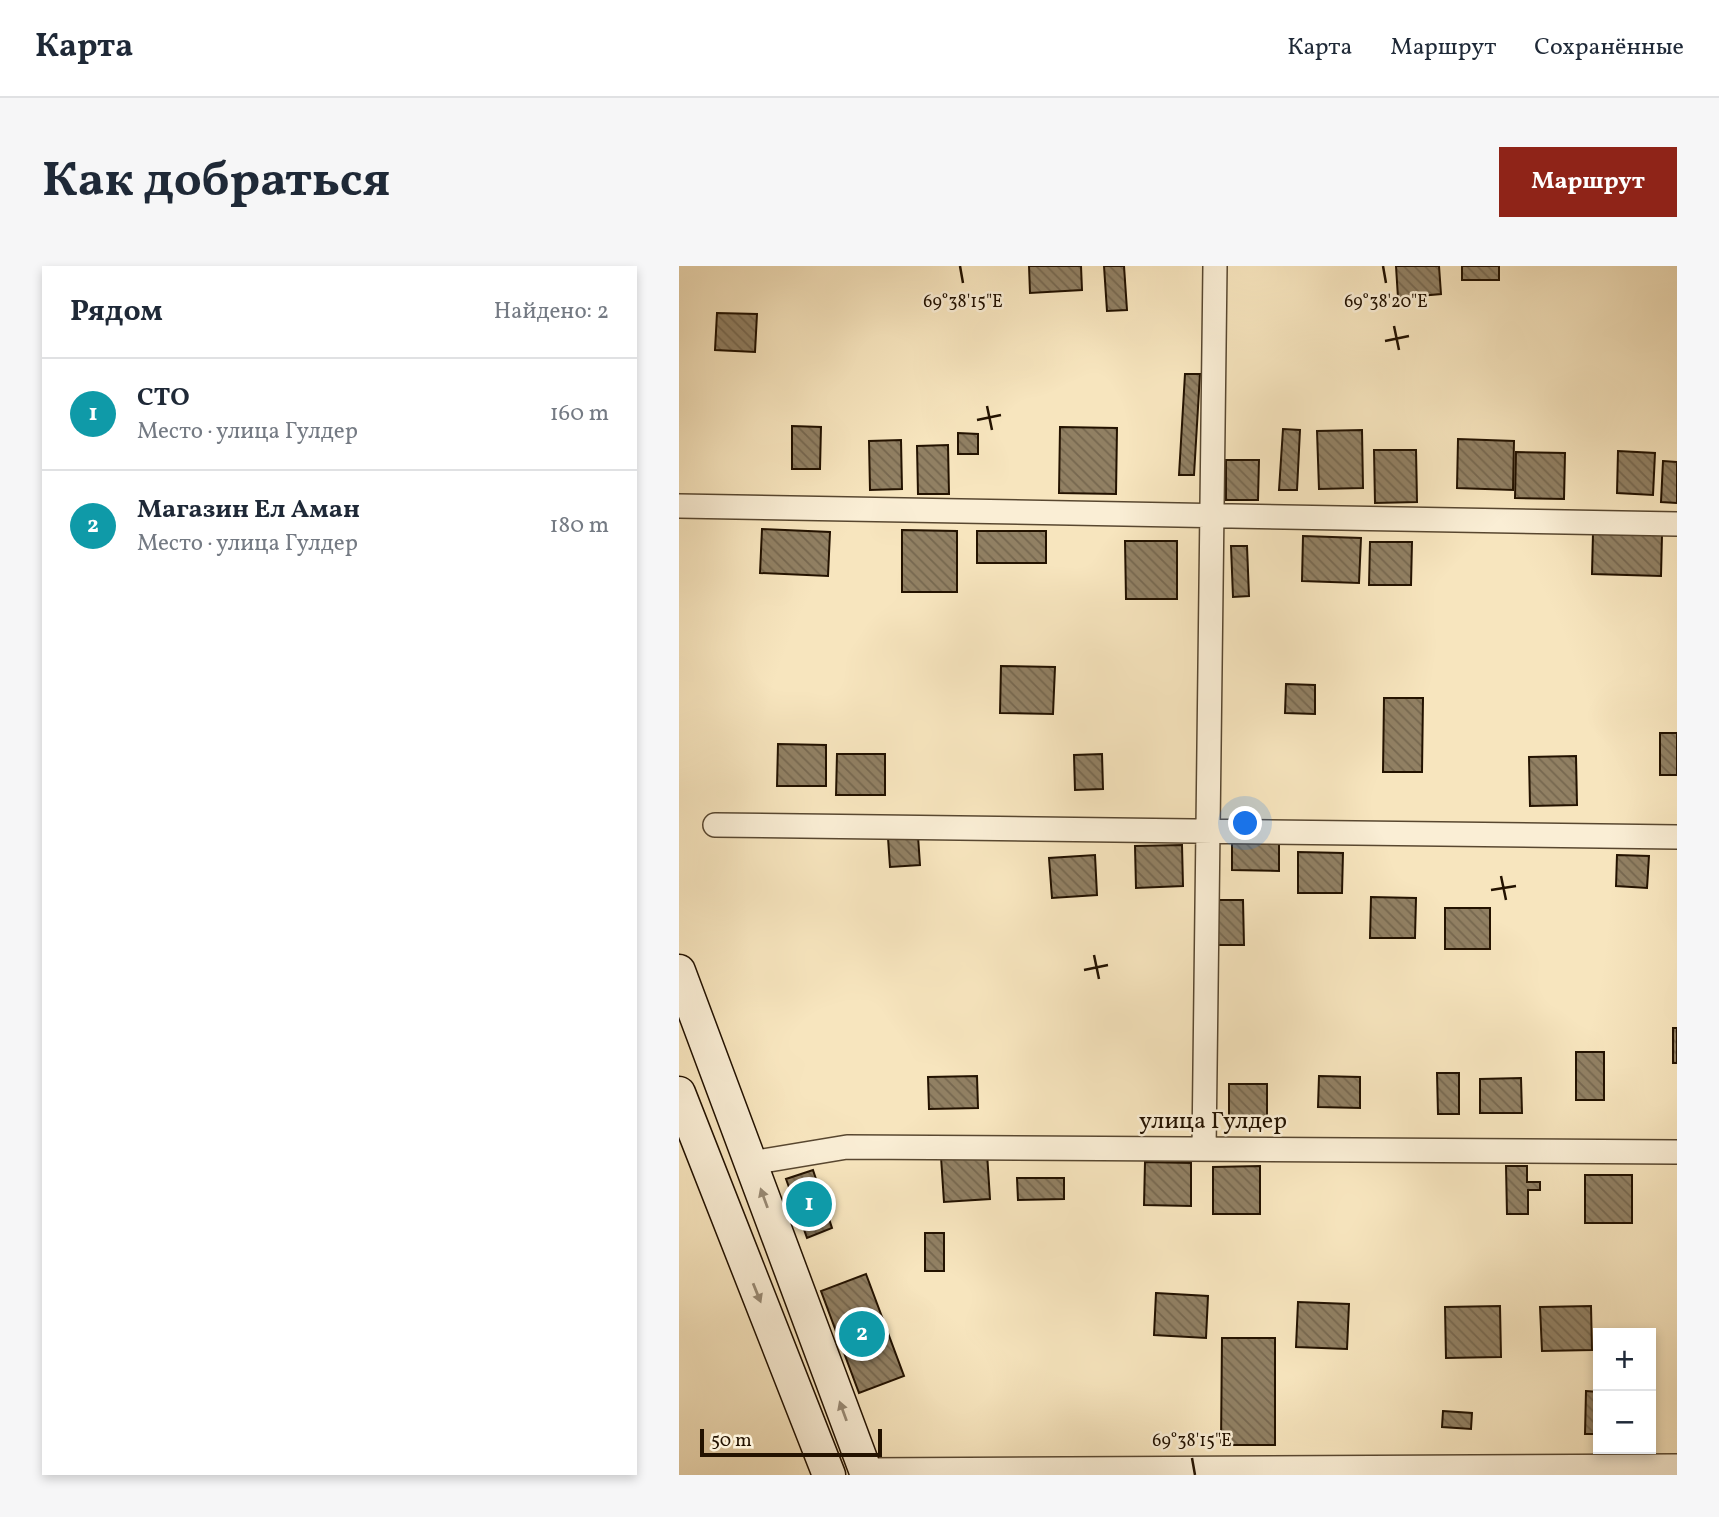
<!DOCTYPE html>
<html lang="ru">
<meta charset="utf-8">
<style>
:root{--surface:#fff;--page:#f6f6f7;--text:#1f2937;--muted:#747a83;--line:#e0e1e3;--accent:#8f2418}
body{margin:0;font-family:Vollkorn,serif;background:var(--page);color:var(--text)}
.controls{position:absolute;right:21px;bottom:21px;display:grid;overflow:hidden;border-radius:0px;box-shadow:0 4px 10px #0003}
.controls button{width:63px;height:63px;display:grid;place-items:center;padding:0;border:0;border-bottom:2px solid var(--line);background:var(--surface);color:var(--text);font:35px sans-serif}
.scale{position:absolute;left:21px;bottom:18px;width:182px;box-sizing:border-box;padding-left:7px;border:4px solid #231200;border-top:0;font-size:19px;line-height:24px;white-space:nowrap;color:#231200;-webkit-text-stroke:5px #faeed5;paint-order:stroke}
.you{position:absolute;left:567px;top:558px;width:24px;height:24px;margin:-18px;border:5px solid #fff;border-radius:50%;background:#1a73e8;box-shadow:0 0 0 10px #1a73e833}
.badge{display:grid;place-items:center;width:46px;height:46px;border-radius:50%;background:var(--accent);color:#fff;font-size:23px;font-weight:700}
.pin{position:absolute;translate:-50% -50%;border:4px solid #fff;box-shadow:0 2px 7px #0006}
.list{margin:0;padding:0;list-style:none}
h2{display:flex;justify-content:space-between;align-items:center;height:91px;margin:0;padding:0 28px;font-size:30px}
h2 small{font-size:23px;font-weight:400;color:var(--muted)}
.list li{display:grid;grid-template-columns:46px 1fr auto;gap:21px;align-items:center;box-sizing:border-box;height:112px;padding:0 28px;border-top:2px solid var(--line)}
.list b{display:block;font-size:26px;white-space:nowrap}
.list p{margin:0;font-size:23px;white-space:nowrap;color:var(--muted)}
.list em{font-size:23px;font-style:normal;color:var(--muted)}
.map{position:relative;flex:none;width:998px;height:1209px;overflow:hidden;border-radius:0px}
header{display:flex;align-items:center;gap:42px;box-sizing:border-box;height:98px;padding:0 35px;background:var(--surface);border-bottom:2px solid var(--line)}
header strong{font-size:33px}
nav{display:flex;gap:38px;margin-inline-start:auto;font-size:24px}
.intro{display:flex;align-items:center;justify-content:space-between;box-sizing:border-box;height:168px;padding:0 42px}
h1{margin:0;font-size:49px}
.button{padding:18px 32px;border-radius:0px;background:var(--accent);color:#fff;font-size:24px;font-weight:700}
main{display:flex;gap:42px;padding:0 42px}
aside{flex:1;background:var(--surface);border-radius:0px;box-shadow:0 4px 10px #0003}
.map>svg:first-child{display:block}
</style>
<header>
<strong>Карта</strong>
<nav><a>Карта</a><a>Маршрут</a><a>Сохранённые</a></nav>
</header>
<div class="intro"><h1>Как добраться</h1><a class="button">Маршрут</a></div>
<main>
<aside>
<h2>Рядом<small>Найдено: 2</small></h2>
<ul class="list">
<li><span class="badge" style="background:#0f9aa8">1</span><div><b>СТО</b><p>Место · улица Гулдер</p></div><em>160 m</em></li>
<li><span class="badge" style="background:#0f9aa8">2</span><div><b>Магазин Ел Аман</b><p>Место · улица Гулдер</p></div><em>180 m</em></li>
</ul>
</aside>
<div class="map">
<svg width="998" height="1209" viewBox="0 0 998 1209">
<defs>
<pattern id="building-back-hatch" width="6" height="6" patternUnits="userSpaceOnUse" patternTransform="scale(1.75)"><rect width="6" height="6" fill="#918063"/><path d="M-1 5l2 2M0 0l6 6M5-1l2 2" fill="none" stroke="#76674f"/></pattern>
</defs>
<rect width="100%" height="100%" fill="#f7e5be"/>
<filter id="stains"><feTurbulence type="fractalNoise" baseFrequency=".00286" numOctaves="4"/><feColorMatrix values="0 0 0 0 .2 0 0 0 0 .09 0 0 0 0 .02 0 0 0 .5 -.17"/></filter>
<radialGradient id="worn" r=".72"><stop offset=".6" stop-color="#630" stop-opacity="0"/><stop offset="1" stop-color="#630" stop-opacity=".3"/></radialGradient>
<path fill="url(#building-back-hatch)" stroke="#231200" stroke-width="2" d="M350,0H402L403,24L351,27Z
M425,0H445L448,44L428,45Z
M717,0H760L762,28L719,32Z
M783,0H820V14H783Z
M38,47L78,48L76,86L36,84Z
M506,108H521L515,209H500Z
M113,160L142,161L141,203H113Z
M381,161L438,162L437,228L380,227Z
M604,163L621,164L618,224H600Z
M683,164L684,222L640,223L638,165Z
M279,167L299,168V188H279Z
M779,173L835,175L834,224L778,222Z
M222,174L223,223L191,224L190,175Z
M269,179L270,228H239L238,180Z
M695,184H737L738,236L696,237Z
M939,185L976,187L974,229L938,227Z
M837,186L886,187L885,233L836,232Z
M547,194H580L579,234H547Z
M984,195L998,196V237L982,236Z
M83,263L151,266L149,310L81,307Z
M223,264L278,265V326H223Z
M298,265H367V297H298Z
M914,267L983,269L982,310L913,308Z
M624,270L682,272L680,317L623,315Z
M446,275H498V333H447Z
M691,276H733L732,319H690Z
M552,280H568L570,330L554,331Z
M322,400L376,401L374,448L321,447Z
M607,418L636,419V448L606,447Z
M705,432H744L743,506H704Z
M981,467H998V509H981Z
M99,478L147,479V520H98Z
M158,488H206V529H157Z
M423,488L424,523L396,524L395,489Z
M897,490L898,539L851,540L850,491Z
M239,570L241,599L211,601L209,572Z
M553,577L600,578V605L553,604Z
M503,579L504,620L457,622L456,580Z
M619,586L664,587L663,627H619Z
M416,589L418,629L373,632L370,592Z
M938,589L970,590L968,622L937,620Z
M692,631L737,632L736,672H691Z
M538,634H564L565,679H538Z
M766,642H811V683H766Z
M994,762H998V797H994Z
M897,786H925V834H897Z
M758,807H780V848H759Z
M298,810L299,842L250,843L249,811Z
M640,810L681,811V842L639,841Z
M842,812L843,847H801V813Z
M550,818H588V851H550Z
M308,887L311,933L265,936L262,891Z
M466,896L512,897V940L465,939Z
M581,900V948H534V901Z
M827,900H848V916H861V924H849V948H828Z
M134,904L153,962L128,972L107,913Z
M906,909H953V957H906Z
M338,912H385V933L339,934Z
M246,967H265V1005H246Z
M187,1008L225,1110L180,1127L142,1025Z
M477,1027L529,1030L527,1072L475,1069Z
M619,1036L670,1038L668,1083L617,1081Z
M821,1040L822,1091L767,1092L766,1041Z
M912,1040L913,1084L863,1085L861,1041Z
M543,1072H596V1179H542Z
M907,1125L919,1126V1168H906Z
M764,1145L793,1147L792,1163L763,1161Z"/>
<g fill="none" stroke-linecap="round" stroke-linejoin="round">
<defs>
<path id="minor" d="M0,240L998,258
M36,559L998,571
M525,883L536,0
M72,897L168,881L998,886
M186,1204L998,1200"/>
<path id="secondary" d="M0,705L188,1209
M0,827L150,1209"/>
</defs>
<use href="#minor" stroke="#584730" stroke-width="26"/>
<use href="#secondary" stroke="#231200" stroke-width="35"/>
<use href="#minor" stroke="#faeed5" stroke-width="23"/>
<use href="#secondary" stroke="#faeed5" stroke-width="32"/>
</g>
<defs><path id="oneway-solid" d="M-6-.8H1V-3.2L6.5 0L1 3.2V.8H-6Z" transform="scale(1.75)"/></defs>
<g fill="#998b75">
<use href="#oneway-solid" transform="translate(85 932) rotate(-110)"/>
<use href="#oneway-solid" transform="translate(78 1027) rotate(68)"/>
<use href="#oneway-solid" transform="translate(164 1145) rotate(-110)"/>
</g>
<path fill="none" stroke="#231200" stroke-width="2.5" d="M281,0L284,17M704,0L707,17M715,60L720,84M706,75L730,70M308,140L313,164M298,154L322,149M822,610L827,634M812,624L837,620M415,689L420,713M405,704L429,699M513,1192L516,1209"/>
<g text-anchor="middle" dominant-baseline="central" stroke-width="5" stroke-linejoin="round" paint-order="stroke">
<g font-size="24" fill="#231200" stroke="#faeed5">
<text x="534" y="856">улица Гулдер</text>
</g>
</g>
<g font-size="18" text-anchor="middle" fill="#231200" stroke="#faeed5" stroke-width="5" stroke-linejoin="round" paint-order="stroke">
<text x="284" y="41">69°38'15"E</text>
<text x="707" y="41">69°38'20"E</text>
<text x="513" y="1180">69°38'15"E</text>
</g>
<rect width="100%" height="100%" filter="url(#stains)"/>
<rect width="100%" height="100%" fill="url(#worn)"/>
</svg>
<div class="controls">
<button>+</button>
<button>−</button>
</div>
<div class="scale">50 m</div>
<div class="you"></div>
<div class="pin badge" style="left:130px;top:938px;background:#0f9aa8">1</div>
<div class="pin badge" style="left:183px;top:1068px;background:#0f9aa8">2</div>
</div>
</main>
